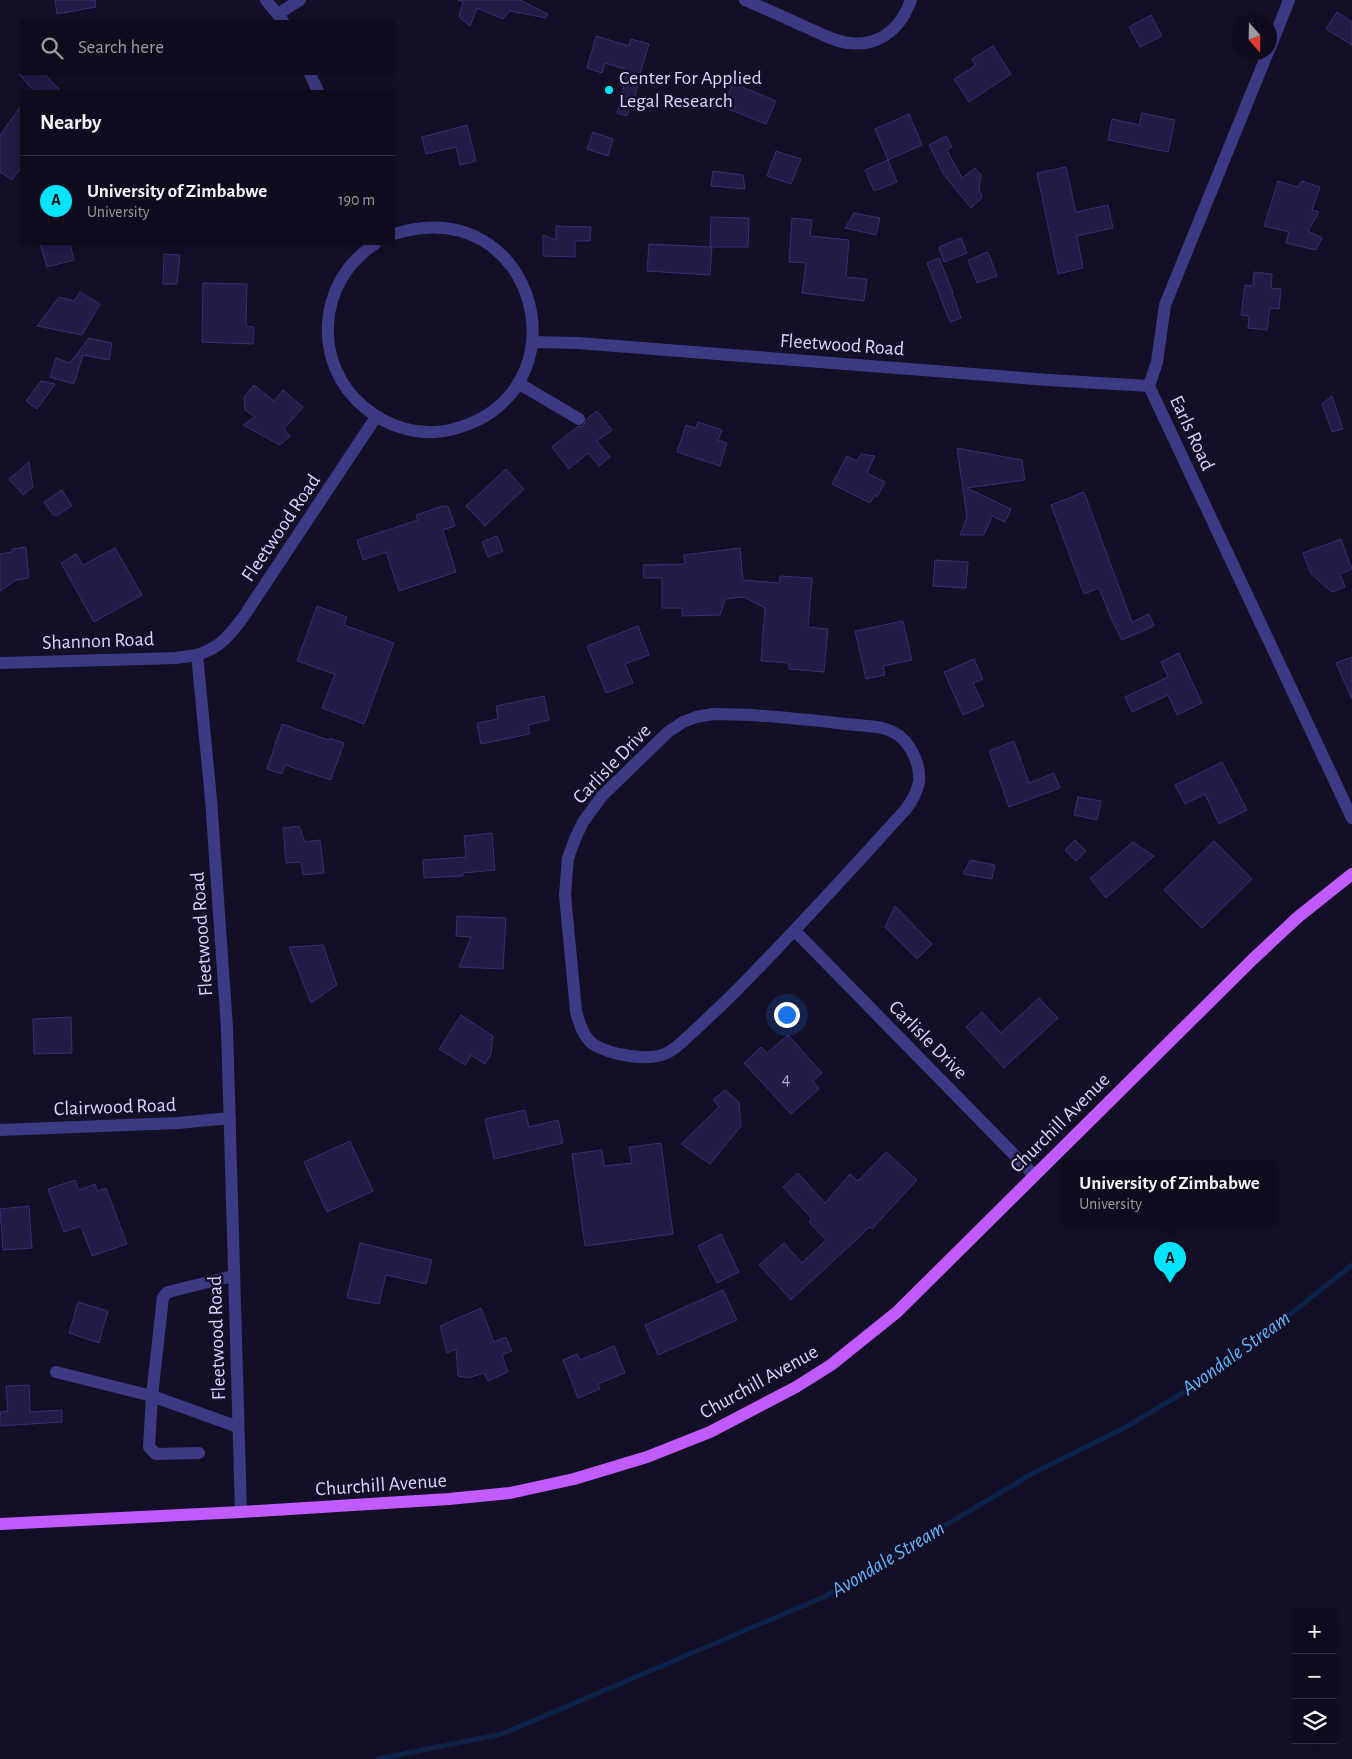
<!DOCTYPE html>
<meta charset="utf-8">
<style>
:root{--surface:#0e0b1c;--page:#171425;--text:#f1f3f6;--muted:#9b9ba3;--line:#2e2b3b;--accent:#00e5ff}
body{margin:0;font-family:"Alegreya Sans",sans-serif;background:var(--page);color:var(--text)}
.controls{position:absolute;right:15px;bottom:15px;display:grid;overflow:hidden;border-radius:0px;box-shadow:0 2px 12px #0003}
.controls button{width:45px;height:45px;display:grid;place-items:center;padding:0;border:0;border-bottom:1px solid var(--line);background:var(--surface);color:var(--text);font:25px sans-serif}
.compass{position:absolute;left:1232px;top:15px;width:45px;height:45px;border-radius:50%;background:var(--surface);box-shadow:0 2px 12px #0003;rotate:160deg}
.you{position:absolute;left:786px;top:1014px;width:18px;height:18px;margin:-12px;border:4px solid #fff;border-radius:50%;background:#1a73e8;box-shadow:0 0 0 8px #1a73e833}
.badge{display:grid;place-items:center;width:32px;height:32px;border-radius:50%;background:var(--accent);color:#111;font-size:16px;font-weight:700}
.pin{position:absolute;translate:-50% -41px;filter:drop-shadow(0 1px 2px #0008)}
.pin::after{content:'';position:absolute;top:26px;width:18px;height:15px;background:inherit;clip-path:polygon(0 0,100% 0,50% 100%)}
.popup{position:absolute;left:1062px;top:1160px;width:215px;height:65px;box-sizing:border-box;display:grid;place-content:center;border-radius:0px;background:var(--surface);filter:drop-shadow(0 1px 4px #0005);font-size:16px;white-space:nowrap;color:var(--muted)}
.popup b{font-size:19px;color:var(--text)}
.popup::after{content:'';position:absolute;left:50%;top:100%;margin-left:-10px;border:10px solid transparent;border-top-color:var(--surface)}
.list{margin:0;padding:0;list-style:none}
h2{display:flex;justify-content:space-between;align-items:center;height:65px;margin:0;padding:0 20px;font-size:21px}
h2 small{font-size:16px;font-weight:400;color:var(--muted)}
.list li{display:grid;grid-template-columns:32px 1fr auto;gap:15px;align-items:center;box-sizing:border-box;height:90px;padding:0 20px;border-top:1px solid var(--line)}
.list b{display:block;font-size:19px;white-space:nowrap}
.list p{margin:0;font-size:16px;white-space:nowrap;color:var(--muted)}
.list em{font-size:16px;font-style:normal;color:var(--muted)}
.icon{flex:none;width:28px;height:28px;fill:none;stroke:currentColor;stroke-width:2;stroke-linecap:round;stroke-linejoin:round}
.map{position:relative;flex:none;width:1352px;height:1759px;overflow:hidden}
.search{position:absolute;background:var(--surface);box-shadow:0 2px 12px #0003;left:20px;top:20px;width:375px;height:55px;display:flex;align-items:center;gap:12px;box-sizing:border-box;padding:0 18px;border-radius:0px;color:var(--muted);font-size:19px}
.panel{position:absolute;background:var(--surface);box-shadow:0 2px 12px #0003;left:20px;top:90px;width:375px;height:155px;border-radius:0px}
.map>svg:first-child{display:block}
</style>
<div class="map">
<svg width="1352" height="1759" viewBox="0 0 1352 1759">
<rect width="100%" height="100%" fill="#130f26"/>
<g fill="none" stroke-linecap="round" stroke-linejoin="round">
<path stroke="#0c2248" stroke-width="5" d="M378,1759L502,1734L826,1596L1035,1472L1126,1427L1219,1371L1352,1265"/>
</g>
<path fill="#241b47" stroke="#3b2d73" d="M55,0H95L96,7L57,14Z
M458,0H520L548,14L546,18L510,11L503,19L477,8L470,26L459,17L463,2Z
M1337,12L1352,22V45L1326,29Z
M1151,15L1162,36L1140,47L1129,27Z
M596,36L629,46L631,39L649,44L637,84H638L632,109L630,108L627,116L617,113L628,70L605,63L602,73L587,68Z
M993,46L1011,74L969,102L954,79L976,65L972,59Z
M19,74H44L61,91H34Z
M733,83L776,101L766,124L723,107Z
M21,106V168L12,180L0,172V135Z
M1142,113L1175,120L1168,152L1108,140L1112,119L1139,125Z
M909,114L922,145L888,160L875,129Z
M467,125L476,161L460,165L456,147L426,154L422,137Z
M593,132L613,139L608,156L587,149Z
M946,136L952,147L947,150L962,178L975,168L981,175L979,188L982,198L971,208L944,175L929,145Z
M776,151L801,159L791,184L767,176Z
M888,160L897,182L874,191L865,170Z
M1066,167L1076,212L1108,205L1113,228L1077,236L1083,268L1058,274L1037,173Z
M713,171L743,175L745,189L711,186Z
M1278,181L1297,187L1302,181L1320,187L1312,210L1319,212L1308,231L1322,238L1316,250L1286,243L1289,232L1264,226Z
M854,213L880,218L876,235L845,228Z
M711,217L749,218L748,247H710Z
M792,218L812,220L810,236L849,240L846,277L867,279L864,301L802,293L806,263L789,262Z
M556,226L591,227L590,241H575V257L543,256V235L556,240Z
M961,238L967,253L944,262L939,247Z
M40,244H70L74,260L47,267Z
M649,244L712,247L710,275L647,271Z
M988,252L997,276L977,283L968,260Z
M164,254L180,255L177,284H163Z
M939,258L953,292H952L961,318L950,322L927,263Z
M1254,272L1272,274L1271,288L1281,289L1279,309L1270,308L1267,330L1248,328L1249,316L1241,315L1245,285L1253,286Z
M203,283L247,284L246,326L254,327L253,344L202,342Z
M80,292L100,304L82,335L37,326L59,297L74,301Z
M89,338L112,343L109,360L83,355L74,384L50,377L56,358L70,363Z
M41,381L55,384L37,409L26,401Z
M254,385L274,401L283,390L303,407L284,429L290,436L280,445L243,425L255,417L245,410L244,397Z
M1332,396L1343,429L1332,432L1322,404Z
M597,411L612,430L597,441L610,457L599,466L588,453L569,469L552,447L577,427L583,426L587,419Z
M698,422L722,430L718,440L727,443L720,466L677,452L686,425L696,428Z
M957,448L1022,460L1025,480L967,488L1011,509L1005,522L992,516L984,535H960L967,517Z
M861,454L875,456L867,473L885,482L877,497L875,495L870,503L832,484L847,456L857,461Z
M29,462L33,487L23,495L9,479Z
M506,469L524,489L485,526L466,506Z
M62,490L72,506L58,515H53L44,502Z
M1084,492L1132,622L1149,614L1154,626L1122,640L1110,616L1099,588L1084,594L1051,505Z
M443,506H448L455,526L443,530L456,572L399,591L386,552L363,560L357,540L418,520L416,515Z
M497,536L503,551L488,557L482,542Z
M1341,539L1352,569L1340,574L1345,587L1332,592L1311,574L1303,553Z
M26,547L29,578L16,580L0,591V554L12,552V549Z
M115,548L142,595L94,622L61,563L76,554L83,565Z
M740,548L743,580L779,583L780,576L812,578L808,627L828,629L824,672L789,669V663L761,661L765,608L744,597L725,599L720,615L682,616V608H662V578H644L643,565L685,564L684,555Z
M935,560L968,562L966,588L933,586Z
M317,606L347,617L344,625L394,643L364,724L322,708L335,674L297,661Z
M903,621L912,660L883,666L885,675L866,679L855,631Z
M638,626L649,655L625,664L633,683L606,693L587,646Z
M1179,653L1202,703L1177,715L1168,695L1132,712L1125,697L1168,677L1161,662Z
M1352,657V699L1336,663Z
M974,659L983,679L973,683L984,706L963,715L944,672Z
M544,696L549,720L528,725L530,734L481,744L477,723L498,719L496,706Z
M282,724L329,740L330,738L344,743L331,780L285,765L282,774L267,769Z
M1014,741L1029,783L1054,773L1060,788L1009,807L989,751Z
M1222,762L1247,810L1219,824L1205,794L1185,804L1175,785Z
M1078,797L1101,801L1097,820L1074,815Z
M299,826L305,842L320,840L324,873L303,875L301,862L286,863L283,828Z
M492,833L495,870L463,873V876L424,878L423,860L466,857L464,836Z
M1075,840L1086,851L1076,861L1065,850Z
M1214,841L1252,879L1202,928L1164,890Z
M1133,842L1154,856L1106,898L1090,878Z
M970,860L995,865L992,879L963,874Z
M895,906L932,944L917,959L885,927Z
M457,916L506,918L503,969L459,967L471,937L456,936Z
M323,945L337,985L311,1003L289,947Z
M1039,998L1058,1018L1004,1068L966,1027L982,1012L1001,1033Z
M461,1015L493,1036L491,1054L485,1064L471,1055L465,1065L439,1049Z
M71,1017L72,1053L34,1054L33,1019Z
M788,1035L822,1073L813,1081L819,1089L791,1114L744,1063L761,1047L767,1053Z
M725,1090L739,1102L741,1126L710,1164L681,1144L719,1107L713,1100Z
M525,1110L529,1127L558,1120L563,1143L494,1159L485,1119Z
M350,1141L373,1191L327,1212L304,1162Z
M661,1143L673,1234L585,1246L572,1154L602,1150L604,1166L632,1163L629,1147Z
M886,1152L917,1180L872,1229L870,1227L791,1300L759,1265L784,1243L802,1263L826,1240L809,1222L812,1219L783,1187L798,1173L825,1203L850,1174L858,1181Z
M75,1180L79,1190L95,1184L97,1191L106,1188L127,1244L92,1256L81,1226L64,1232L48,1189Z
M29,1206L32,1248L3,1250L0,1209Z
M721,1234L739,1272L717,1283L698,1246Z
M360,1243L432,1260L426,1284L386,1275L379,1304L347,1298Z
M723,1290L737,1320L658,1355L645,1325Z
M78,1302L108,1311L99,1343L69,1333Z
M481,1308L494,1342L506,1337L512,1351L502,1355L508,1372L488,1381L484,1373L468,1378L458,1376L456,1349L447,1353L440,1326Z
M614,1346L625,1373L598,1384L600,1389L578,1398L563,1360L577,1354L580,1360Z
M29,1385L30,1412L62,1410V1422L0,1426V1412L8,1411L6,1386Z"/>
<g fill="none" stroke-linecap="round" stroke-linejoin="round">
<path stroke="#3d3a85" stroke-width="12" d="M266,0L283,21
M745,0C763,8 782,16 801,25C811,29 822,35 833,39C869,52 898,36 911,0
M278,14L300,0
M1270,48L1289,0
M1268,52L1165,305L1157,362L1149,386L1352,818
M310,74L318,91
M375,244C317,281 311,364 365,408C388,427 420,437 450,430C591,396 538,189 394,234
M533,342L578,343L1049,380L1149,386
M518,383L579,419
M0,663L176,658L197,655
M713,714C757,714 802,719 846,724C862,726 881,725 895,733C910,741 921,765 919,782C917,792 912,801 906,809C851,870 795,931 737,990C723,1004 708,1018 693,1032C685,1039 677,1048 667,1053C649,1062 610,1055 593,1044C583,1037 579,1023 576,1011L565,895L568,858L575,839L583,822L602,796L668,732L683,722L696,717Z
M795,931L1034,1175
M0,1130L178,1123L230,1118
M56,1372L152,1396L238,1427
M199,1453L156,1454L149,1447L152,1396L163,1297L168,1292L233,1276
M241,1512L227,1028L211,799L197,655C221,647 229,636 244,616L376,417"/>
<path stroke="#c25bff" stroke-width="12" d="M0,1524L241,1512L449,1499L510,1493L574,1479L647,1457L710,1432L796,1387L831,1365L897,1312L1253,959L1298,917L1352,874"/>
</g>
<circle fill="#00e5ff" stroke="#130f26" stroke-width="2" cx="609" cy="90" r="5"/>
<g text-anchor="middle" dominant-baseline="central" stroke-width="5" stroke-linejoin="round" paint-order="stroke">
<g font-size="18" fill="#aca6d1">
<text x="786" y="1080">4</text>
</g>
<g font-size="20" fill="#d9d4ff" stroke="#130f26" text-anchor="start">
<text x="619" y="78">Center For Applied<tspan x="619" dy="23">Legal Research</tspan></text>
</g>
<g font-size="20" fill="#d9d4ff" stroke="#130f26">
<text transform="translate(842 345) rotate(4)">Fleetwood Road</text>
<text transform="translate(1192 433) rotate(65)">Earls Road</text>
<text transform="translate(281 528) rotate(-56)">Fleetwood Road</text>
<text transform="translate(98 641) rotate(-2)">Shannon Road</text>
<text transform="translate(612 764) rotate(-46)">Carlisle Drive</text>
<text transform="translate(202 934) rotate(-94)">Fleetwood Road</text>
<text transform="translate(928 1040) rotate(45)">Carlisle Drive</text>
<text transform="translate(115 1107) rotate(-2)">Clairwood Road</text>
<text transform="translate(1060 1123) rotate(-45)">Churchill Avenue</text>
<text transform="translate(217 1338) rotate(-92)">Fleetwood Road</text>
<text transform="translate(759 1382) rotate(-29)">Churchill Avenue</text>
<text transform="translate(381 1485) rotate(-4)">Churchill Avenue</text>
</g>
<g font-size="21" font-style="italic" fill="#62b6ff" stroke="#130f26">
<text transform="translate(1236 1353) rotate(-36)">Avondale Stream</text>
<text transform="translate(888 1559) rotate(-31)">Avondale Stream</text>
</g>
</g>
</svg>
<div class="controls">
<button>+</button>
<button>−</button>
<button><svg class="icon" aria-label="layers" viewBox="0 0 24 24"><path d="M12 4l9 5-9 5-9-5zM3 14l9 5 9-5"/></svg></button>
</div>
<svg class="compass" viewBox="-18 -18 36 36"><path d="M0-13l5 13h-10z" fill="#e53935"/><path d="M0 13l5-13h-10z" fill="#9b9ba3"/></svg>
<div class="you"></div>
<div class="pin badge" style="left:1170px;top:1283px">A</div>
<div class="popup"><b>University of Zimbabwe</b>University</div>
<div class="search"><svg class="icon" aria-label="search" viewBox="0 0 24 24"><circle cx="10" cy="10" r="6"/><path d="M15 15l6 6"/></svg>Search here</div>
<section class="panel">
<h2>Nearby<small></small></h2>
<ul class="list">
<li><span class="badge">A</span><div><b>University of Zimbabwe</b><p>University</p></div><em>190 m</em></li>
</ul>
</section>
</div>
